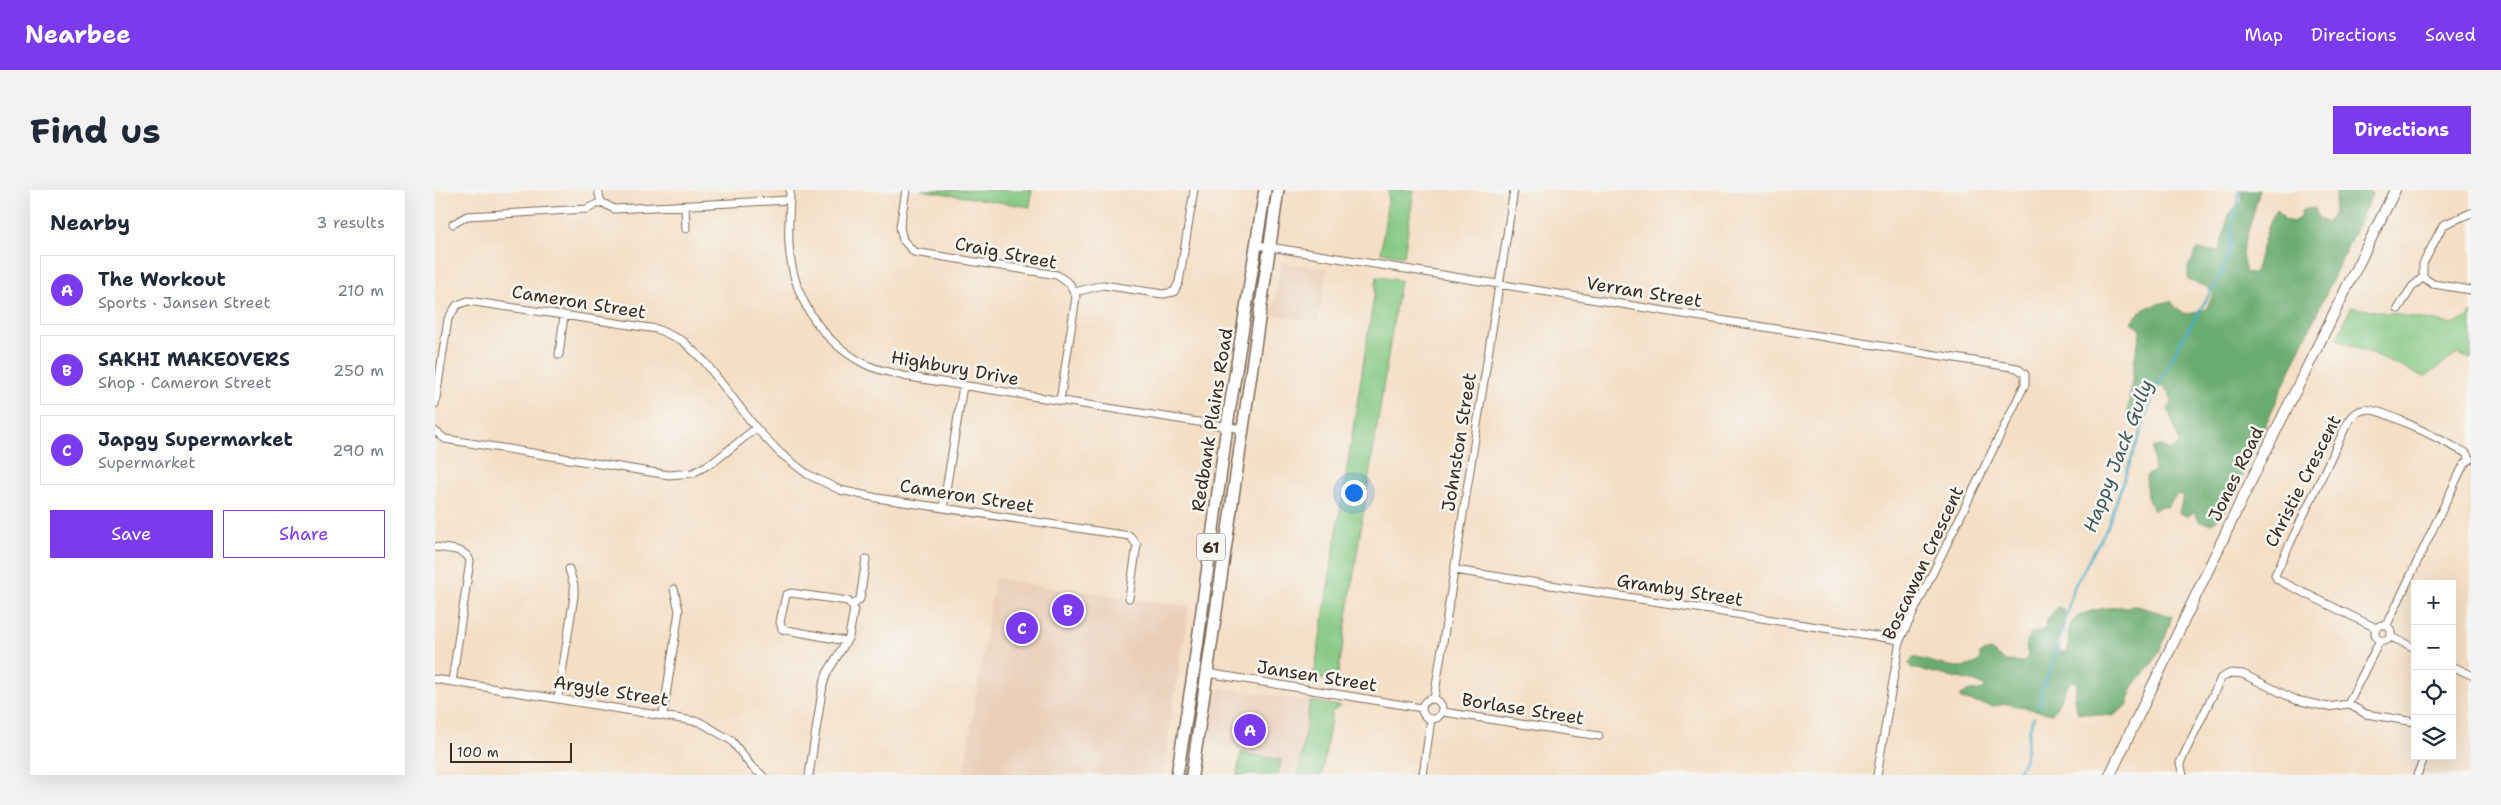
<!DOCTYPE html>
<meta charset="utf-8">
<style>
:root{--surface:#fff;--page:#f2f2f3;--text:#1f2937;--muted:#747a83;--line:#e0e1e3;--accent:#7c3aed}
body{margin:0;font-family:"Shantell Sans",sans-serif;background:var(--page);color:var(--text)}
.controls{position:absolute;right:15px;bottom:15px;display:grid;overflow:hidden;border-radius:0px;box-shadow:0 5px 20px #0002}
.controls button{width:45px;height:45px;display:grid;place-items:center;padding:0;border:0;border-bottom:1px solid var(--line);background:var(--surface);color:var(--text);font:25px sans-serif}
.scale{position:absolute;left:15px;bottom:12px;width:122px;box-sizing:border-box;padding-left:5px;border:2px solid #3b2a1e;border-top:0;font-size:14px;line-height:18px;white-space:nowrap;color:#3b2a1e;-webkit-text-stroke:4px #f6f6f2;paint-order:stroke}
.you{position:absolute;left:918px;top:302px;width:18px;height:18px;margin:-12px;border:4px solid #fff;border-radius:50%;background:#1a73e8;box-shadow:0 0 0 8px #1a73e833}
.badge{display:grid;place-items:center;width:32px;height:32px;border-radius:50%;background:var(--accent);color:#fff;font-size:16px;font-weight:700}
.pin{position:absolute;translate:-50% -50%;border:2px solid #fff;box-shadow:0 1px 5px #0006}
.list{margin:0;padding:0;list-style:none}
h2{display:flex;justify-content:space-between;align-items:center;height:65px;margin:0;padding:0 20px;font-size:21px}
h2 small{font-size:16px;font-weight:400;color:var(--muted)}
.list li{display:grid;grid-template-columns:32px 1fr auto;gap:15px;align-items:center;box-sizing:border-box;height:70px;margin:0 10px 10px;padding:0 10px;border:1px solid var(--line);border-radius:0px}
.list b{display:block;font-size:19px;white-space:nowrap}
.list p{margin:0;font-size:16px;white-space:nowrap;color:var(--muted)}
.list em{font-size:16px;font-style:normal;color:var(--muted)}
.actions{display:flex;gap:10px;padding:15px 20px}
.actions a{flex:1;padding:11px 0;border:1px solid var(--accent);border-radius:0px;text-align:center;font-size:18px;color:var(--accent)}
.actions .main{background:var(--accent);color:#fff}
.icon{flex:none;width:28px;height:28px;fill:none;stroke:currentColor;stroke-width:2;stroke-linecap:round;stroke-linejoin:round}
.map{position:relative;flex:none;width:2036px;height:585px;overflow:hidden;border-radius:0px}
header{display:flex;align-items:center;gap:30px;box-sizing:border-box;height:70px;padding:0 25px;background:var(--accent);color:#fff}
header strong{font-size:24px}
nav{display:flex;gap:28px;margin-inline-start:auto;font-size:18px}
.intro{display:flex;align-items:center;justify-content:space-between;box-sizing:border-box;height:120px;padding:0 30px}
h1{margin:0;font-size:35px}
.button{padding:12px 22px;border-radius:0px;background:var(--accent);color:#fff;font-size:18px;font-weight:700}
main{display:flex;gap:30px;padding:0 30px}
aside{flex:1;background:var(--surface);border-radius:0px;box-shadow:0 5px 20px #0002}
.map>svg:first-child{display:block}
</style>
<header>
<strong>Nearbee</strong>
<nav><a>Map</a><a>Directions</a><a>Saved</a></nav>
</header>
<div class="intro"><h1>Find us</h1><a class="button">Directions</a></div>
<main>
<aside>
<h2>Nearby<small>3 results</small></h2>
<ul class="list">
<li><span class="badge">A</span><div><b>The Workout</b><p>Sports · Jansen Street</p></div><em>210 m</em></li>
<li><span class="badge">B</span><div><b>SAKHI MAKEOVERS</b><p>Shop · Cameron Street</p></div><em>250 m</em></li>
<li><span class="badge">C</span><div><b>Japgy Supermarket</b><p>Supermarket</p></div><em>290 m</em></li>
</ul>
<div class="actions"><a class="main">Save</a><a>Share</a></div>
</aside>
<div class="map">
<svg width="2036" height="585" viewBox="0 0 2036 585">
<rect width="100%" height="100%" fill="#f6f6f2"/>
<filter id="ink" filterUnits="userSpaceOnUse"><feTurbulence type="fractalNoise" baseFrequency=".02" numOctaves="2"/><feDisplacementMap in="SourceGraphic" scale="10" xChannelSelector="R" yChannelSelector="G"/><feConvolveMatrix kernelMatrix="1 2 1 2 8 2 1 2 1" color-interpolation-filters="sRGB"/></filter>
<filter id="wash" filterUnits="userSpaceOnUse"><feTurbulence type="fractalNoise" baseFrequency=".0096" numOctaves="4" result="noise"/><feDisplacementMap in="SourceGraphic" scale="20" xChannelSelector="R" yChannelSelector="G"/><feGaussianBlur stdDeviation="1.12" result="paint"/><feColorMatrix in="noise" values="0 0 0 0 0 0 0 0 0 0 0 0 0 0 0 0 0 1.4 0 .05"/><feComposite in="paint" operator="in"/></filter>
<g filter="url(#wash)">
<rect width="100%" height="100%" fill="#f4dec4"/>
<path fill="#eaceb7" d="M846,72L892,79L883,132L837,125Z
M560,388L633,401L634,399L754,417L727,585H528Z
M787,498L875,511L863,585H801L805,559L772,554L779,504Z"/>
<path fill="#84c882" stroke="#607950" d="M486,0H597L595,17Z
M954,0H979L969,66L946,62Z
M942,87L965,90L902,491L872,486L880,480Z
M1916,117L2018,134L2035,126L2036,122V169L2022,164L1989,187L1902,149Z
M875,511L905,516L897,522L887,585H863Z
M806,563L846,570L843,585H802Z"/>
<path fill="#6bac70" stroke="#536b47" d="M1806,0H1825L1807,63L1811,84L1820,82C1827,61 1830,38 1842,19L1849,29L1858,32L1865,27L1867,20L1880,18L1883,28L1892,33L1898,24L1902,0H1934L1937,4L1790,322L1777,334L1765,332L1759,322L1753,326L1744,323L1748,306L1742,304L1732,317L1726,316L1718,321L1712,307L1711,286L1719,281L1718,258L1726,256L1736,260L1745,253L1733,219L1738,211L1729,197L1719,196L1709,208L1705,225L1692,228L1701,161L1706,140L1697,132C1707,116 1718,115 1736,111C1748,128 1753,125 1771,119L1779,103L1770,96L1753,90V77L1762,60L1784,61L1794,24L1808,11Z
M1702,416L1737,426C1732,443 1727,459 1717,474C1708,490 1695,490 1694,514L1678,526L1643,523L1639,510L1642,493L1638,490C1627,499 1626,513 1617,524L1573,514L1557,516L1526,509L1524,506C1535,498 1542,503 1551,497L1541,492L1477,478L1474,474L1478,467C1498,471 1528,485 1545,470V463L1555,460L1571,471L1589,472L1593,466L1591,456L1595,444L1610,439L1613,428L1623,417L1629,420V429L1620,457L1627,462H1632C1636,453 1631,443 1636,434C1645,417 1684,417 1702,416Z"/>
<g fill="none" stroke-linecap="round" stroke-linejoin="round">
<path stroke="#46acc6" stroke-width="2.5" d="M1604,518L1607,499L1620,467L1639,397L1672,338L1719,204L1746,151L1784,89L1794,63L1797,35L1804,10V0
M1581,585C1598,561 1588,550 1599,527"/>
</g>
</g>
<g filter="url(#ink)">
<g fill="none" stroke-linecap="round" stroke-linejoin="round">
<defs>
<path id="street" d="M163,0L166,12L179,19L355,10
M355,0C355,18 353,36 354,54C357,104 383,149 428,173C440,180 455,182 468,186L808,239
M471,0L465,37L468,50L479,62L622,85L635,94L641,107L625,211
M250,16L251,39
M2036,23L2008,35L1988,74V87L1998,94L2036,100
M18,34L32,26L152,19L166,12
M822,55L1582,178L1590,184V194L1465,450L1442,585
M640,102L668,95L728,104L739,102L744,92L759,0
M1963,119L1977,97L1988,87
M124,165L129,125
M0,214L13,129L22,115L33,111L222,139L248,151L270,172L321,238L345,263L372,284L405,300L442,308L695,346L702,355L694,408
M0,241L10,249L234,285L258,283L280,271L321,238
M508,318L528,196
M0,357C12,359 31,358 35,371L17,492
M1020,380L1465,450
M418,415L425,409L431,369
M1940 443a8 8 0 1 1 16 0a8 8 0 1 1-16 0Z
M1952,435L2029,274L2036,269
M1941,438L1847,392L1842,389L1840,385L1911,236C1915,229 1919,222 1928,220C1943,215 2013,254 2031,263L2034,268
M1956,447L1980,458
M2017,476L2036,485
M772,483L987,518
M0,489L265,532L297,551L316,576L327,585
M123,508L139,406V396L134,379
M987 519a10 10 0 1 1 20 0a10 10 0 1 1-20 0Z
M999,509L1079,0
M1913,514L1945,450
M1008,522L1164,546
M228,525L244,421L239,399
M374,585L388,495L392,483L414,447L419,419L413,411L356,403L351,405L345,432L347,439L411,451
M988,585L996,529
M1748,585L1745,573L1786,488L1796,483L1808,484L1861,510L1893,517L1913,514L1931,524L1980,532
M1982,585L1990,566"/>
<path id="secondary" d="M1675,585L1807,309L1960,0"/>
<path id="primary" d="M742,585L759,479L792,236L830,0
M757,585L843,0"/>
</defs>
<use href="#street" stroke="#7c6958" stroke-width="9"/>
<use href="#secondary" stroke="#7c6958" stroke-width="12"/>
<use href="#primary" stroke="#7c6958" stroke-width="14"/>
<use href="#street" stroke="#fff" stroke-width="7"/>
<use href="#secondary" stroke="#fff" stroke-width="10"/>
<use href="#primary" stroke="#fff" stroke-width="11"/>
</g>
</g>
<g text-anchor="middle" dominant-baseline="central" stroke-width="5" stroke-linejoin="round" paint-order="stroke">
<rect fill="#f6f6f2" stroke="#73675e" stroke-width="1" x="762" y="343.5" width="28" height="27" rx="4"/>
<g font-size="16" font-weight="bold" fill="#3b2a1e">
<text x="776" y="357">61</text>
</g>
<g font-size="18" fill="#3b2a1e" stroke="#f6f6f2">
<text transform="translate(571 63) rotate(11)">Craig Street</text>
<text transform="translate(1209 102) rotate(9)">Verran Street</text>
<text transform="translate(144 112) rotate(9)">Cameron Street</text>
<text transform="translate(520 178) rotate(10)">Highbury Drive</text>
<text transform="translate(777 230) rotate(-81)">Redbank Plains Road</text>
<text transform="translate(1024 252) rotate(-81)">Johnston Street</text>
<text transform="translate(1801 284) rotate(-64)">Jones Road</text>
<text transform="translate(1868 291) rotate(-63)">Christie Crescent</text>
<text transform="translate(532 306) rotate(9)">Cameron Street</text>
<text transform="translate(1488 373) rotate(-65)">Boscawan Crescent</text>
<text transform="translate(1245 400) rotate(9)">Gramby Street</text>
<text transform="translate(882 486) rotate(9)">Jansen Street</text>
<text transform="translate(176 501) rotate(9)">Argyle Street</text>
<text transform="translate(1088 519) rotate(9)">Borlase Street</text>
</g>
<g font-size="19" font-style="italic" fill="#3f5859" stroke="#f6f6f2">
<text transform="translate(1683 266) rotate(-69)">Happy Jack Gully</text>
</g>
</g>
</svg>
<div class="controls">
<button>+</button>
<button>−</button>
<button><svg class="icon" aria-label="locate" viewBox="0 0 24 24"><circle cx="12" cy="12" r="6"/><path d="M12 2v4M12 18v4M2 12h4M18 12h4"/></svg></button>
<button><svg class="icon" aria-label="layers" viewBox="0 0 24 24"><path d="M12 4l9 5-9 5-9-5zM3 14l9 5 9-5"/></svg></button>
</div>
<div class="scale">100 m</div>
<div class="you"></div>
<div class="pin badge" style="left:815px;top:540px">A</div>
<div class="pin badge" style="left:633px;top:420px">B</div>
<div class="pin badge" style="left:587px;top:438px">C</div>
</div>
</main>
